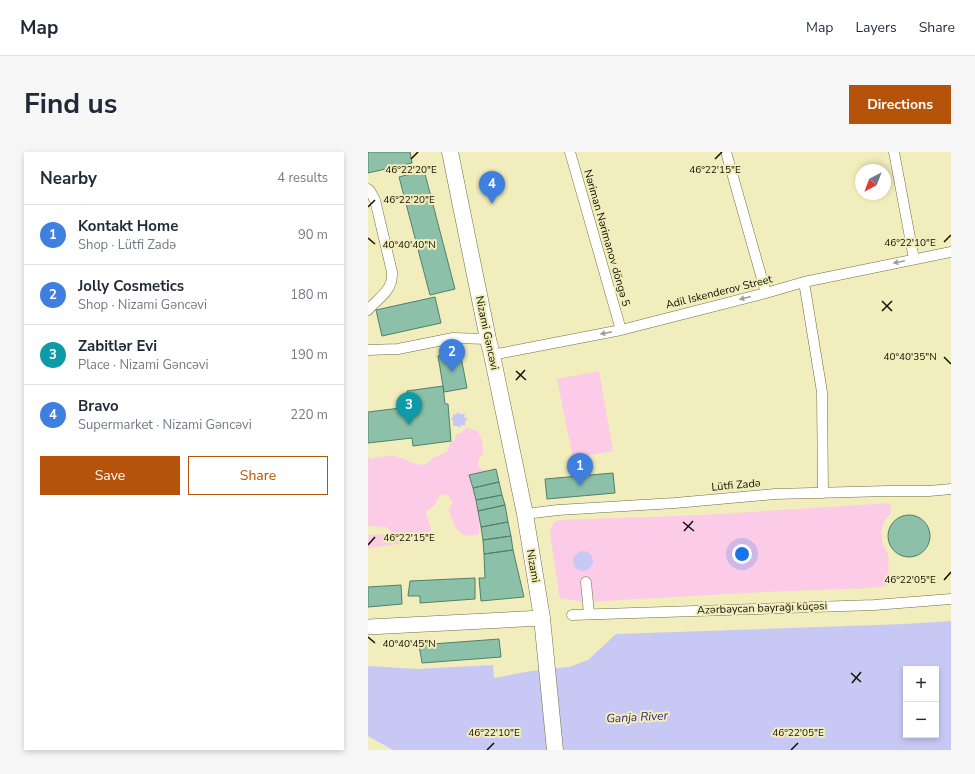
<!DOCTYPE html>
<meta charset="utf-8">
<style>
:root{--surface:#fff;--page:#f6f6f7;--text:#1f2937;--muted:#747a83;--line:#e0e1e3;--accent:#b45309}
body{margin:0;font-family:"Nunito Sans",sans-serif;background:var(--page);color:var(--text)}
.controls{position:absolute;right:12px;bottom:12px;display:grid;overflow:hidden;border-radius:0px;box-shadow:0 2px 6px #0003}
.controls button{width:36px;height:36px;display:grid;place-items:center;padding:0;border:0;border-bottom:1px solid var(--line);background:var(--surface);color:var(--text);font:20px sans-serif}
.compass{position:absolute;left:487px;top:12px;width:36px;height:36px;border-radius:50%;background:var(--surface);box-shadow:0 2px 6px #0003;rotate:222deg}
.you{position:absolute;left:374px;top:402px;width:14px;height:14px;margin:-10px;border:3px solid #fff;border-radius:50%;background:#1a73e8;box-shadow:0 0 0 6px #1a73e833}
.badge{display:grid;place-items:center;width:26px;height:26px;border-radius:50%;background:var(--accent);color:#fff;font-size:13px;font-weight:700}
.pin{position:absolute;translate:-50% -33px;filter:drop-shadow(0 1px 2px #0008)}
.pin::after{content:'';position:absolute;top:21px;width:14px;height:12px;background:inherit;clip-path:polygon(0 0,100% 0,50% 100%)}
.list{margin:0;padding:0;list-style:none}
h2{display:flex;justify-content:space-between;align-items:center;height:52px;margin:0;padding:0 16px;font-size:17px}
h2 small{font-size:13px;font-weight:400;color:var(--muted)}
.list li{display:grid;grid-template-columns:26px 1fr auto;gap:12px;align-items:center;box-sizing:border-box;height:60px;padding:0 16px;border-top:1px solid var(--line)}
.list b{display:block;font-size:15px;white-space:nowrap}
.list p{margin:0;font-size:13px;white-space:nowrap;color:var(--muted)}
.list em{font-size:13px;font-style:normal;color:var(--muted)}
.actions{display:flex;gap:8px;padding:12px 16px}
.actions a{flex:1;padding:9px 0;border:1px solid var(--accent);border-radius:0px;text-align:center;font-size:14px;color:var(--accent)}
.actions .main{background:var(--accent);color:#fff}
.map{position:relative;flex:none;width:583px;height:598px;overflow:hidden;border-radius:0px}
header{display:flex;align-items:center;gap:24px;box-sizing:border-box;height:56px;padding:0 20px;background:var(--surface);border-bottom:1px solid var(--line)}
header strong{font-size:19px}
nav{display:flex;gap:22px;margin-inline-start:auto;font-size:14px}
.intro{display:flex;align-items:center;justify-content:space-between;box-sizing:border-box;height:96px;padding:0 24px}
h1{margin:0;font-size:28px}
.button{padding:10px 18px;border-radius:0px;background:var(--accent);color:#fff;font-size:14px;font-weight:700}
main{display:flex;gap:24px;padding:0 24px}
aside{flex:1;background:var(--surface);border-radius:0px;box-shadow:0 2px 6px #0003}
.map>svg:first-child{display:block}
</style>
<header>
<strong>Map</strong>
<nav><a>Map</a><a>Layers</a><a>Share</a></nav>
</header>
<div class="intro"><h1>Find us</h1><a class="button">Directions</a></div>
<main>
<aside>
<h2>Nearby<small>4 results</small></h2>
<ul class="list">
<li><span class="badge" style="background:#3f7fe0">1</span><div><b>Kontakt Home</b><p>Shop · Lütfi Zadə</p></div><em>90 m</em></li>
<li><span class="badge" style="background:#3f7fe0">2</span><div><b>Jolly Cosmetics</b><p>Shop · Nizami Gəncəvi</p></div><em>180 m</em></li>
<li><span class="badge" style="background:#0f9aa8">3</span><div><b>Zabitlər Evi</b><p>Place · Nizami Gəncəvi</p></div><em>190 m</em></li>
<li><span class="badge" style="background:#3f7fe0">4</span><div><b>Bravo</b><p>Supermarket · Nizami Gəncəvi</p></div><em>220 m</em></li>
</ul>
<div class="actions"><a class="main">Save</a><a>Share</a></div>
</aside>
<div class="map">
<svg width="583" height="598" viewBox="0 0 583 598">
<rect width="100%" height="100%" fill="#f1edbc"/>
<path fill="#fccbe7" d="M231,219L245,299L205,306L189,227Z
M98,276L110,279L114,289L115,301L110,308L111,316L117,318L115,323L111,382C91,388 85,374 81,357L85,350L80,343L73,342L66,354L58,359L60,368L63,376L58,390L38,391L0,396V383L23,382L34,388L18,375L0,374V305L3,307L25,303L48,312L57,313L65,306L79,300L83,289H87L88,282L93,281Z
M522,351L523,361L516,369L513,381L515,393L520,402L521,431L518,434L501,436L395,440L217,450L192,446L190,436L182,380L186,370L191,368L337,363Z"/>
<path fill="#c7c8f4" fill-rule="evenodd" d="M90,260L92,262H97L96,265L100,267L97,269V274L93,273L92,276L89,274H85V269L83,267L85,265V262L87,263Z
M205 409a10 10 0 1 1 20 0a10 10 0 1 1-20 0Z
M583,469V598H25L0,584V514L49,517L125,513L126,526L163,519L201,515L220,508L248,482L537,472ZM538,517H568V583H538Z"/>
<path fill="#8dc0a8" stroke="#50816a" d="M0,0H42L44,11L0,21Z
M56,18L87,137L62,143L31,25Z
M67,145L73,171L14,184L8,158Z
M92,200L99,236L76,240L70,204Z
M75,234L77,252H80L83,289L45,294L44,286L0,291V260L41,255L39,239Z
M128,317L131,330L105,336L101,323Z
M245,321L247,341L179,347L177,327Z
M131,330L134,343L108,348L105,336Z
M134,343L137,353L110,359L108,348Z
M137,353L140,370L113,375L110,359Z
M520 384a21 21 0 1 1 42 0a21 21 0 1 1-42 0Z
M140,370L143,384L115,388L113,375Z
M143,384L145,398L116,402L115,388Z
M145,398L156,445L113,449L111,426H117L116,402Z
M107,426V447L52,451V444H40L42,429Z
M33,433L34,452L0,455V435Z
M131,487L133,505L54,511L51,493Z"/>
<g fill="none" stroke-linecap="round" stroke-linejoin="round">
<defs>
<path id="street" d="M202,0L253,178
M358,0L398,141
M526,0L546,107
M0,37L2,39L7,48L24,120C24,123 24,127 23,130C20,142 7,149 0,158
M436,130L454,240L455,341
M0,198L30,197L85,186L120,187
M124,203L253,178L398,141L436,130L583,100
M157,362L190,358L307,351L407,342L520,339H561L583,337
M218,430L221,462
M204,463L506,453L583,447"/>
<path id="secondary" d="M0,475L174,466"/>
<path id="primary" d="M82,0L120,187L124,203L157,362L174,466L187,598"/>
</defs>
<use href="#street" stroke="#736e41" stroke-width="11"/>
<use href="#secondary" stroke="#736e41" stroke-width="16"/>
<use href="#primary" stroke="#736e41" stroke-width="17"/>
<use href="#street" stroke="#fff" stroke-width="10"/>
<use href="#secondary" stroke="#fff" stroke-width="15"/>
<use href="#primary" stroke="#fff" stroke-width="16"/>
</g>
<defs><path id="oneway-solid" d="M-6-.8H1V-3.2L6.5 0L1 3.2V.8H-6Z"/></defs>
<g fill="#a1a099">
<use href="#oneway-solid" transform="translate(531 110) rotate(168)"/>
<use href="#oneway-solid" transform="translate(377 146) rotate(166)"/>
<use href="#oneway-solid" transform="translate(238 181) rotate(169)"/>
</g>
<path fill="none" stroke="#131101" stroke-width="1.5" d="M43,7L50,0M347,7L354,0M0,55L7,48M0,86L7,92M576,90L583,83M514,149L524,159M514,159L524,149M576,205L583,212M148,219L158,228M148,228L157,218M315,370L326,379M316,379L325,369M0,393L7,385M576,428L583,420M0,485L7,491M483,521L493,530M484,531L493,520M119,598L126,591M423,598L430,591"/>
<g text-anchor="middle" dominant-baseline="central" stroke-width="4" stroke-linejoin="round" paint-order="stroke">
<g font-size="11" fill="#131101" stroke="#f1edbc">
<text transform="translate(239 86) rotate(74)">Nəriman Nərimanov döngə 5</text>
<text transform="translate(351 140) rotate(-14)">Adil Iskenderov Street</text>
<text transform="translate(119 181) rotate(78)">Nizami Gəncəvi</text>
<text transform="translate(368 333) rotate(-5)">Lütfi Zadə</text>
<text transform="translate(165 414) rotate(80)">Nizami</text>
<text transform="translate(394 456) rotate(-2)">Azərbaycan bayrağı küçəsi</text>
</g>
<g font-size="12" font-style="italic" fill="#322677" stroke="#f1edbc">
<text transform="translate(269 565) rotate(-3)">Ganja River</text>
</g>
</g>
<g font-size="10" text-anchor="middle" fill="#131101" stroke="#f1edbc" stroke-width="4" stroke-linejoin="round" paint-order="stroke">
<text x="43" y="21">46°22'20"E</text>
<text x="347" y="21">46°22'15"E</text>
<text x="41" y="51">46°22'20"E</text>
<text x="542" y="94">46°22'10"E</text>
<text x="41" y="96">40°40'40"N</text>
<text x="542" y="208">40°40'35"N</text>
<text x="41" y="389">46°22'15"E</text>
<text x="542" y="431">46°22'05"E</text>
<text x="41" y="495">40°40'45"N</text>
<text x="126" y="584">46°22'10"E</text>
<text x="430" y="584">46°22'05"E</text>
</g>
</svg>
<div class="controls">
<button>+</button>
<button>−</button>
</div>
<svg class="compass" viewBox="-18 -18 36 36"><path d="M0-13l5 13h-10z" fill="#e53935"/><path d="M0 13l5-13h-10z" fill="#747a83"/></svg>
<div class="you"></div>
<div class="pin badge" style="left:212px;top:334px;background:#3f7fe0">1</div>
<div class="pin badge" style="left:84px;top:220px;background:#3f7fe0">2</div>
<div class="pin badge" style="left:41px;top:273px;background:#0f9aa8">3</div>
<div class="pin badge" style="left:124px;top:52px;background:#3f7fe0">4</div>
</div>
</main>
